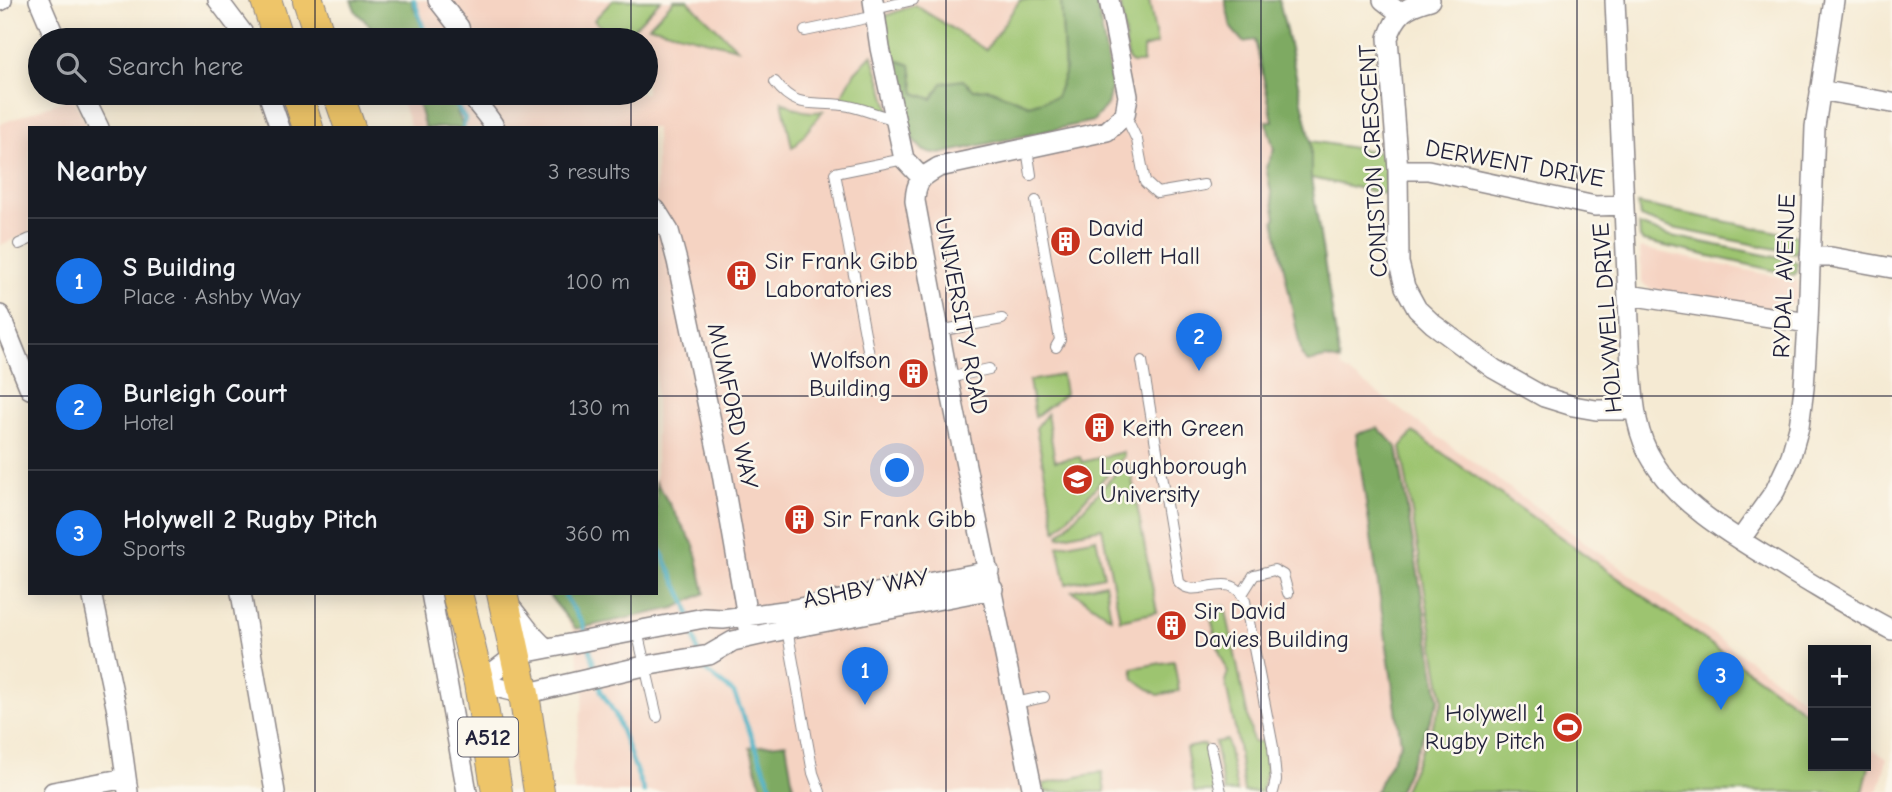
<!DOCTYPE html>
<meta charset="utf-8">
<style>
:root{--surface:#171b24;--page:#242831;--text:#f1f3f6;--muted:#9ea1a6;--line:#363941;--accent:#1a73e8}
body{margin:0;font-family:"Comic Neue",sans-serif;background:var(--page);color:var(--text)}
.controls{position:absolute;right:21px;bottom:21px;display:grid;overflow:hidden;border-radius:0px;box-shadow:0 4px 18px #0003}
.controls button{width:63px;height:63px;display:grid;place-items:center;padding:0;border:0;border-bottom:2px solid var(--line);background:var(--surface);color:var(--text);font:35px sans-serif}
.you{position:absolute;left:898px;top:471px;width:24px;height:24px;margin:-18px;border:5px solid #fff;border-radius:50%;background:#1a73e8;box-shadow:0 0 0 10px #1a73e833}
.badge{display:grid;place-items:center;width:46px;height:46px;border-radius:50%;background:var(--accent);color:#fff;font-size:23px;font-weight:700}
.pin{position:absolute;translate:-50% -58px;filter:drop-shadow(0 2px 4px #0008)}
.pin::after{content:'';position:absolute;top:37px;width:24px;height:21px;background:inherit;clip-path:polygon(0 0,100% 0,50% 100%)}
.list{margin:0;padding:0;list-style:none}
h2{display:flex;justify-content:space-between;align-items:center;height:91px;margin:0;padding:0 28px;font-size:30px}
h2 small{font-size:23px;font-weight:400;color:var(--muted)}
.list li{display:grid;grid-template-columns:46px 1fr auto;gap:21px;align-items:center;box-sizing:border-box;height:126px;padding:0 28px;border-top:2px solid var(--line)}
.list b{display:block;font-size:26px;white-space:nowrap}
.list p{margin:0;font-size:23px;white-space:nowrap;color:var(--muted)}
.list em{font-size:23px;font-style:normal;color:var(--muted)}
.icon{flex:none;width:38px;height:38px;fill:none;stroke:currentColor;stroke-width:2;stroke-linecap:round;stroke-linejoin:round}
.map{position:relative;flex:none;width:1892px;height:792px;overflow:hidden}
.search{position:absolute;background:var(--surface);box-shadow:0 4px 18px #0003;left:28px;top:28px;width:630px;height:77px;display:flex;align-items:center;gap:18px;box-sizing:border-box;padding:0 24px;border-radius:38px;color:var(--muted);font-size:26px}
.panel{position:absolute;background:var(--surface);box-shadow:0 4px 18px #0003;left:28px;top:126px;width:630px;height:469px;border-radius:0px}
.map>svg:first-child{display:block}
</style>
<div class="map">
<svg width="1892" height="792" viewBox="0 0 1892 792">
<rect width="100%" height="100%" fill="#fbf7ec"/>
<filter id="ink" filterUnits="userSpaceOnUse"><feTurbulence type="fractalNoise" baseFrequency=".0143" numOctaves="2"/><feDisplacementMap in="SourceGraphic" scale="14" xChannelSelector="R" yChannelSelector="G"/><feConvolveMatrix kernelMatrix="1 2 1 2 8 2 1 2 1" color-interpolation-filters="sRGB"/></filter>
<filter id="wash" filterUnits="userSpaceOnUse"><feTurbulence type="fractalNoise" baseFrequency=".00686" numOctaves="4" result="noise"/><feDisplacementMap in="SourceGraphic" scale="28" xChannelSelector="R" yChannelSelector="G"/><feGaussianBlur stdDeviation="1.57" result="paint"/><feColorMatrix in="noise" values="0 0 0 0 0 0 0 0 0 0 0 0 0 0 0 0 0 1.4 0 .05"/><feComposite in="paint" operator="in"/></filter>
<g filter="url(#wash)">
<rect width="100%" height="100%" fill="#f5ead3"/>
<path fill="#f5d3c2" d="M368,0H1279L1311,141V178L1341,367L1813,706V766H1866V744L1887,759L1878,792H575L572,771L584,693L573,630L550,593H656V128H411L399,93H646V40H382Z
M73,97L88,128H30V233L0,245V124Z
M1640,248L1798,281V298L1791,305L1781,310L1650,289L1642,283Z"/>
<path fill="#9dc46f" stroke="#607355" stroke-width="2" d="M613,0H661L622,40H614L594,20Z
M674,0H687L737,48L649,26Z
M1020,0H1061L1065,74L1057,97L1029,105L989,89L932,99L915,93L899,61L894,67L885,16L915,5L986,50Z
M1120,0H1149L1157,44L1143,48V63H1132L1128,59Z
M872,54L891,114L839,101L855,72Z
M782,101C797,110 806,114 823,111L796,145L792,147Z
M1311,141L1385,153L1386,194L1311,178Z
M1638,204L1798,236V250L1795,253L1668,227L1640,217Z
M1639,225L1667,235L1794,261L1797,263V272L1794,275L1643,241L1640,238Z
M1062,375L1065,394L1035,417L1029,381Z
M1047,414L1055,461L1080,457L1082,462L1123,452L1124,456L1056,531L1036,428Z
M1413,432L1813,717V766H1866V754L1871,758L1863,792H1403L1443,701L1401,447Z
M1129,463L1157,612L1120,620L1102,528L1059,537V535L1124,464Z
M1096,538L1104,576L1066,584L1058,546Z
M1105,583L1111,618L1072,591Z
M1225,606L1253,742L1264,741L1266,772L1261,792H1244L1237,738L1225,681L1228,672L1220,654L1209,611Z
M1174,661L1179,691L1158,695L1134,679L1132,668Z
M1227,740L1237,792H1224L1215,742Z
M1205,744L1215,792H1194L1186,748Z
M1102,772L1105,792H1045L1043,784Z"/>
<path fill="#7eaa62" stroke="#50664e" stroke-width="2" d="M351,0H411L427,40H384L356,12Z
M1061,0H1096L1112,84L1107,105L1093,121L940,154L924,151L913,140L894,67L899,61L911,65L915,93L932,99L942,83L963,80L974,90L989,89L1029,105L1056,97L1065,74Z
M1225,0H1279L1311,141V178L1340,361L1326,358L1308,362L1302,356L1274,220L1276,218L1266,167L1274,150L1266,121H1273L1255,40L1243,42L1231,28Z
M415,93H449L464,128H425Z
M1378,428L1397,447L1439,700L1398,792H1375L1401,743L1356,434Z
M656,482L694,545L705,593L675,608L576,629L547,593H656Z
M786,743L794,792H763L750,747Z"/>
<g fill="none" stroke-linecap="round" stroke-linejoin="round">
<path stroke="#43adc2" stroke-width="4.5" d="M414,0L425,33L434,40
M453,93L456,105L465,119L463,128
M656,541L687,606L689,615
M565,593L566,598L582,622L586,634
M692,627L698,653
M589,646L596,671
M700,661L701,667L734,693L770,783L777,792
M599,683L601,691L615,714L644,792"/>
</g>
</g>
<g filter="url(#ink)">
<g fill="none" stroke-linecap="round" stroke-linejoin="round">
<defs>
<path id="lane" d="M875,9L913,0
M805,31L876,16
M775,82C796,110 812,101 843,105C861,107 877,116 895,119
M1125,115L1137,140L1145,182L1157,193L1204,185
M1027,149L1031,175
M1036,201L1060,340L1056,347
M19,244L30,239
M939,331L1002,319
M869,355L835,173L904,159
M1142,361L1179,582C1195,602 1232,566 1245,601L1273,747L1276,780L1273,792
M948,378L989,369
M1242,594L1254,575L1274,570L1283,575L1288,593
M787,629L813,773L820,792
M637,631L657,717
M1015,703L1044,697
M1211,747L1221,792"/>
<path id="street" d="M39,0L56,40
M218,0L248,40
M438,0L459,27L462,40
M873,0L880,48L904,159L922,178
M1383,0L1401,14
M1430,0C1406,6 1396,14 1388,38L1398,170L1399,263L1405,287L1417,309L1433,324L1494,369L1544,397L1573,406L1596,410H1635
M1615,0L1631,368C1634,401 1635,433 1653,461C1681,509 1744,542 1790,571C1824,591 1857,612 1892,630
M0,1L2,0
M1820,90L1892,103
M82,93L99,128
M268,93L280,128
M470,93C477,106 488,114 495,128
M1398,170H1428L1595,206L1624,205
M656,210L669,231L677,261L721,468L749,628
M1810,257H1831L1892,268
M1629,295L1808,323
M0,315L30,389
M1740,540L1775,491L1790,459L1799,427L1804,388L1808,323L1815,127L1834,0
M92,593L117,711L128,792
M241,593L275,792
M431,593L467,792
M507,603C521,618 530,636 546,648
M479,683L524,694L644,666L709,655L733,641L787,629L993,589
M479,683L517,654L704,618L723,619L784,611L989,571
M53,792L126,778
M1033,792L948,378L915,201C916,179 922,177 939,167L1107,131L1125,115L1128,96L1109,0"/>
<path id="primary" d="M266,0L279,40
M308,0L321,40
M297,93L308,128
M338,93L350,128
M457,593L479,683L497,792
M502,593L524,694L539,792"/>
</defs>
<use href="#lane" stroke="#8c8687" stroke-width="12"/>
<use href="#street" stroke="#8c8687" stroke-width="22"/>
<use href="#primary" stroke="#8c8687" stroke-width="32"/>
<use href="#lane" stroke="#fff" stroke-width="10"/>
<use href="#street" stroke="#fff" stroke-width="19"/>
<use href="#primary" stroke="#eec569" stroke-width="30"/>
</g>
</g>
<path fill="none" stroke="#22223b" stroke-width="2" stroke-opacity="0.55" d="M315,0V40M631,0V40M946,0V792M1261,0V792M1577,0V792M315,93V128M631,93V128M0,396H30M656,396H1892M315,593V792M631,593V792"/>
<defs>
<symbol id="building-disc" viewBox="-11 -11 22 22"><circle r="9.5" fill="#c8321e" stroke="#fbf7ec"/><path d="M-4-6H4V6H1V3H-1V6H-4ZM-2.5-4.3h1.7v1.8h-1.7ZM.8-4.3h1.7v1.8H.8ZM-2.5-1h1.7V.8h-1.7ZM.8-1h1.7V.8H.8Z" fill="#fff"/></symbol>
<symbol id="university-disc" viewBox="-11 -11 22 22"><circle r="9.5" fill="#c8321e" stroke="#fbf7ec"/><path d="M0-5L7-2L0 1L-7-2ZM-4 1L0 2.5L4 1V4Q0 6-4 4Z" fill="#fff"/></symbol>
<symbol id="stadium-disc" viewBox="-11 -11 22 22"><circle r="9.5" fill="#c8321e" stroke="#fbf7ec"/><path d="M0-5a6.5 5 0 1 0 0 10a6.5 5 0 1 0 0-10ZM-3.5-1.8h7v3.6h-7Z" fill="#fff"/></symbol>
</defs>
<g fill-rule="evenodd">
<use href="#building-disc" x="1048" y="224" width="35" height="35"/>
<use href="#building-disc" x="724" y="258" width="35" height="35"/>
<use href="#building-disc" x="896" y="356" width="35" height="35"/>
<use href="#building-disc" x="1082" y="410" width="35" height="35"/>
<use href="#university-disc" x="1060" y="462" width="35" height="35"/>
<use href="#building-disc" x="782" y="502" width="35" height="35"/>
<use href="#building-disc" x="1154" y="608" width="35" height="35"/>
<use href="#stadium-disc" x="1550" y="710" width="35" height="35"/>
</g>
<g text-anchor="middle" dominant-baseline="central" stroke-width="5" stroke-linejoin="round" paint-order="stroke">
<rect fill="#fbf7ec" stroke="#636270" stroke-width="2" x="458" y="717.5" width="60" height="39" rx="5"/>
<g font-size="23" font-weight="bold" fill="#22223b">
<text x="488" y="737">A512</text>
</g>
<g font-size="24" fill="#22223b" stroke="#fbf7ec">
<text transform="translate(1373 161) rotate(-93)">CONISTON CRESCENT</text>
<text transform="translate(1515 163) rotate(10)">DERWENT DRIVE</text>
<text transform="translate(1784 276) rotate(-88)">RYDAL AVENUE</text>
<text transform="translate(962 316) rotate(79)">UNIVERSITY ROAD</text>
<text transform="translate(1607 318) rotate(-94)">HOLYWELL DRIVE</text>
<text transform="translate(733 406) rotate(78)">MUMFORD WAY</text>
<text transform="translate(866 588) rotate(-11)">ASHBY WAY</text>
</g>
<g font-size="24" fill="#22223b" stroke="#fbf7ec" text-anchor="start">
<text x="1088" y="228">David<tspan x="1088" dy="28">Collett Hall</tspan></text>
<text x="765" y="261">Sir Frank Gibb<tspan x="765" dy="28">Laboratories</tspan></text>
<text x="891" y="360" text-anchor="end">Wolfson<tspan x="891" dy="28">Building</tspan></text>
<text x="1122" y="428">Keith Green</text>
<text x="1100" y="466">Loughborough<tspan x="1100" dy="28">University</tspan></text>
<text x="823" y="519">Sir Frank Gibb</text>
<text x="1194" y="611">Sir David<tspan x="1194" dy="28">Davies Building</tspan></text>
<text x="1545" y="713" text-anchor="end">Holywell 1<tspan x="1545" dy="28">Rugby Pitch</tspan></text>
</g>
</g>
</svg>
<div class="controls">
<button>+</button>
<button>−</button>
</div>
<div class="you"></div>
<div class="pin badge" style="left:865px;top:705px">1</div>
<div class="pin badge" style="left:1199px;top:371px">2</div>
<div class="pin badge" style="left:1721px;top:710px">3</div>
<div class="search"><svg class="icon" aria-label="search" viewBox="0 0 24 24"><circle cx="10" cy="10" r="6"/><path d="M15 15l6 6"/></svg>Search here</div>
<section class="panel">
<h2>Nearby<small>3 results</small></h2>
<ul class="list">
<li><span class="badge">1</span><div><b>S Building</b><p>Place · Ashby Way</p></div><em>100 m</em></li>
<li><span class="badge">2</span><div><b>Burleigh Court</b><p>Hotel</p></div><em>130 m</em></li>
<li><span class="badge">3</span><div><b>Holywell 2 Rugby Pitch</b><p>Sports</p></div><em>360 m</em></li>
</ul>
</section>
</div>
